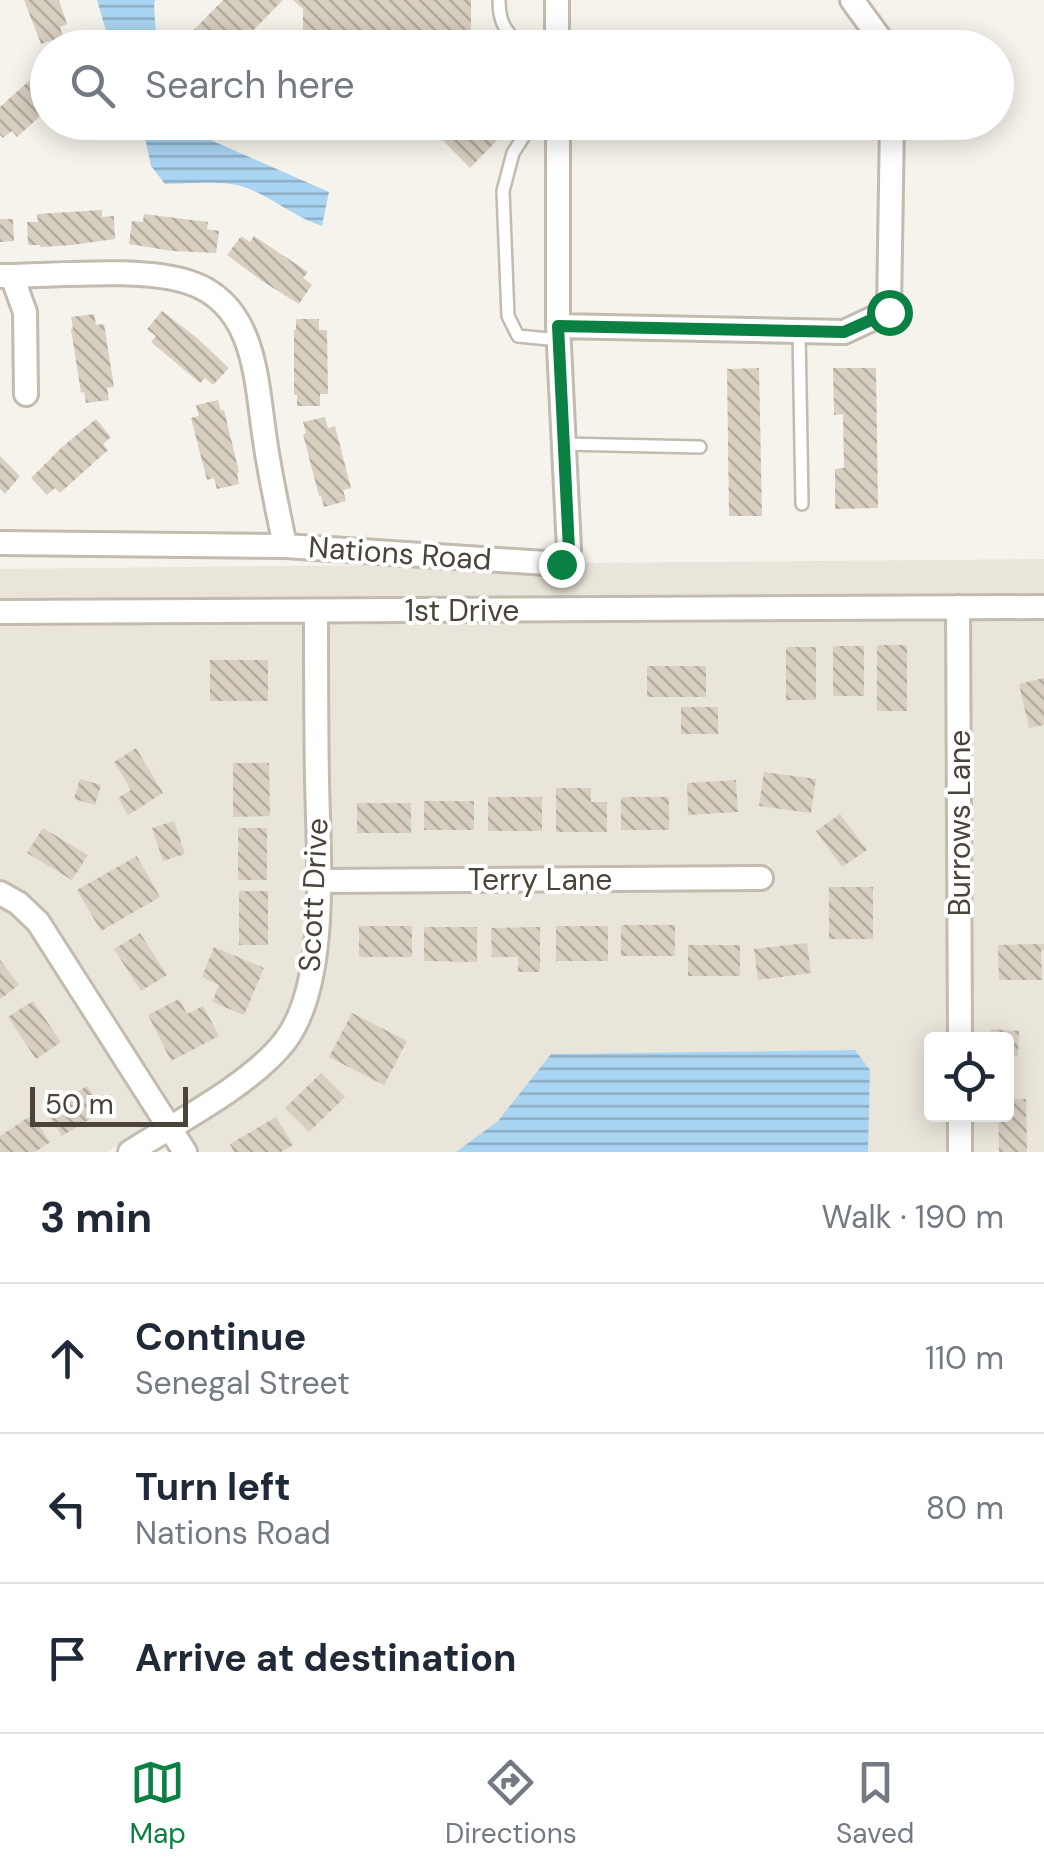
<!DOCTYPE html>
<meta charset="utf-8">
<style>
:root{--surface:#fff;--page:#f2f2f3;--text:#1f2937;--muted:#747a83;--line:#e0e1e3;--accent:#0b8043}
body{margin:0;font-family:"DM Sans",sans-serif;background:var(--page);color:var(--text)}
.controls{position:absolute;right:30px;bottom:30px;display:grid;overflow:hidden;border-radius:10px;box-shadow:0 5px 25px #0003}
.controls button{width:90px;height:90px;display:grid;place-items:center;padding:0;border:0;border-bottom:2px solid var(--line);background:var(--surface);color:var(--text);font:50px sans-serif}
.scale{position:absolute;left:30px;bottom:25px;width:158px;box-sizing:border-box;padding-left:10px;border:5px solid #4b4439;border-top:0;font-size:28px;line-height:35px;white-space:nowrap;color:#4b4439;-webkit-text-stroke:8px #fff;paint-order:stroke}
.stop{position:absolute;width:30px;height:30px;margin:-22px;border:8px solid #0b8043;border-radius:50%;background:#fff}
.stop.end{background:#0b8043;border-color:#fff;box-shadow:0 2px 10px #0008}
.list{margin:0;padding:0;list-style:none}
h2{display:flex;justify-content:space-between;align-items:center;height:130px;margin:0;padding:0 40px;font-size:42px}
h2 small{font-size:32px;font-weight:400;color:var(--muted)}
.list li{display:grid;grid-template-columns:65px 1fr auto;gap:30px;align-items:center;box-sizing:border-box;height:150px;padding:0 40px;border-top:2px solid var(--line)}
.list b{display:block;font-size:38px;white-space:nowrap}
.list p{margin:0;font-size:32px;white-space:nowrap;color:var(--muted)}
.list em{font-size:32px;font-style:normal;color:var(--muted)}
.icon{flex:none;width:55px;height:55px;fill:none;stroke:currentColor;stroke-width:2;stroke-linecap:round;stroke-linejoin:round}
.map{position:relative;flex:none;width:1044px;height:1152px;overflow:hidden}
.search{position:absolute;background:var(--surface);box-shadow:0 5px 25px #0003;left:30px;right:30px;top:30px;height:110px;display:flex;align-items:center;gap:25px;box-sizing:border-box;padding:0 35px;border-radius:55px;color:var(--muted);font-size:38px}
.sheet{height:580px;background:var(--surface)}
nav{display:flex;justify-content:space-around;align-items:center;box-sizing:border-box;height:140px;border-top:2px solid var(--line);background:var(--surface);font-size:28px;color:var(--muted)}
nav a{display:grid;justify-items:center;gap:5px}
nav .on{color:var(--accent)}
.map>svg:first-child{display:block}
</style>
<div class="map">
<svg width="1044" height="1152" viewBox="0 0 1044 1152">
<defs>
<pattern id="water-rules" width="6" height="5" patternUnits="userSpaceOnUse" patternTransform="scale(2.5)"><rect width="6" height="5" fill="#a9d4f2"/><path d="M0 2.5h6" fill="none" stroke="#8caec5"/></pattern>
<pattern id="building-back-hatch" width="6" height="6" patternUnits="userSpaceOnUse" patternTransform="scale(2.5)"><rect width="6" height="6" fill="#d8cfc1"/><path d="M-1 5l2 2M0 0l6 6M5-1l2 2" fill="none" stroke="#b1aa9e"/></pattern>
</defs>
<rect width="100%" height="100%" fill="#f6f3ec"/>
<path fill="#eae5da" d="M1044,559V595L0,600V569L385,565L560,576L570,570L574,563Z
M947,620L949,1039L932,1040V1114L949,1115V1152H868L870,1070L854,1050L551,1054L498,1121L456,1152H199L186,1131L257,1086L295,1046L317,998L327,948L329,893L772,889L771,865L329,868L326,623Z
M969,620H1044V1152H971L970,1115L1006,1114V1040L970,1039Z
M305,623L307,880L305,946L297,991L277,1032L245,1065L173,1111L47,915L23,892L0,879V624Z
M0,906L12,913L30,931L154,1123L107,1152H0Z"/>
<path fill="url(#water-rules)" d="M97,0H155L154,6L157,47H117L106,31Z
M142,123H172L329,192L322,226C294,217 272,197 244,187C223,180 188,184 165,184L151,166Z
M855,1050L870,1070L868,1152H456L498,1121L551,1054Z"/>
<path fill="url(#building-back-hatch)" d="M24,0H59L67,24L60,27L63,37L41,44Z
M223,0H283L236,48H196L186,38Z
M293,0H471V41H465L468,48H439V41L391,42V48H348V42H303V9Z
M48,67V109L17,137L12,131L3,138L0,135V107L42,69L44,70Z
M425,122H515L470,168Z
M102,210V217L114,216L115,239L72,245L40,247V245H28L27,222H38L37,214Z
M144,214L208,222L207,229L219,231L216,253L172,251L129,244L132,221L143,222Z
M0,219H13L14,241L0,242Z
M241,236L250,242L254,236L308,272L303,278L312,285L299,304L262,281L227,255Z
M162,311L197,338L229,368L213,385L205,378L200,383L151,342L156,336L147,329Z
M94,314L96,325L104,324L114,387L107,388L109,400L86,403L84,392L81,393L71,329H73L71,317Z
M296,319H319V330H327L328,394H320V406H297V395H294V330H296Z
M759,368L762,516H729L727,369Z
M833,368H876L878,508L835,509V469L844,468L843,414L834,415Z
M218,400L221,411L224,410L239,472L237,473L239,484L217,489L214,478L207,480L191,418L199,416L196,405Z
M325,417L328,428L335,426L351,488L343,490L346,501L324,507L321,496H319L303,434L306,433L303,422Z
M96,419L111,437L103,444L108,450L60,493L55,488L47,495L31,478L62,447Z
M0,456L20,476L5,494L0,489Z
M877,645H907V711H877Z
M833,646H864V696H833Z
M786,647H816V700H786Z
M210,660H268V701H210Z
M647,666H706V697H647Z
M1044,678V725L1029,728L1019,684Z
M681,707H718V734H681Z
M136,748L163,793L128,815L118,798L131,790L114,762Z
M233,763H269L270,816L233,817Z
M764,772L816,779L811,813L759,806Z
M80,779L101,785L95,805L74,799Z
M736,780L738,812L688,815L687,783Z
M556,788H591V802H607V832H556Z
M488,797H542V831H488Z
M621,797H669V830H621Z
M424,801H474V830H424Z
M357,803H411V833H357Z
M840,814L867,850L842,867L816,831Z
M174,821L185,854L163,861L152,828Z
M43,828L88,855L72,880L27,853Z
M238,828H267V880H238Z
M137,856L160,897L101,931L77,890Z
M829,887H873V939H829Z
M239,891H268V945H239Z
M621,925H675V956H621Z
M359,926H412V957H359Z
M556,926H608V961H556Z
M424,927H477V962L424,961Z
M540,927V972H518V957H492L491,928Z
M140,933L167,975L141,991L114,949Z
M807,943L811,973L758,980L754,949Z
M1044,944V950H1041L1042,980H999L998,945Z
M688,945H740V976H688Z
M214,947L264,968L244,1015L212,1002L219,985L202,977Z
M0,960L19,985L0,999Z
M179,999L187,1014L203,1006L219,1036L171,1061L148,1015Z
M33,1001L61,1042L36,1059L8,1017Z
M352,1013L407,1041L384,1085L329,1057Z
M991,1029L1019,1031L1018,1056H1006V1040H990Z
M321,1073L345,1097L309,1132L285,1108Z
M87,1086L103,1111L62,1136L46,1112Z
M1006,1099H1026L1027,1152H999L998,1114H1006Z
M32,1115L50,1142L35,1152H0V1136Z
M276,1117L293,1145L281,1152H234L230,1144Z"/>
<g fill="none" stroke-linecap="round" stroke-linejoin="round">
<defs>
<path id="service" d="M499,0C499,25 506,31 523,48
M536,122L531,125L513,153L503,191L508,316L518,336L559,340
M799,331L802,504
M564,444L700,447"/>
<path id="minor" d="M557,0V48
M852,0L887,48
M0,276C54,276 142,266 191,283C257,306 256,383 265,440C270,476 278,511 285,546
M12,276L25,312L26,394
M558,326L844,332L889,311L892,122
M0,543L285,546L561,564L569,549L558,326V122
M958,607L960,1040
M0,612L1044,607
M318,881L761,878
M0,893L18,903L38,922L185,1152
M960,1114V1152
M130,1152C176,1123 252,1084 285,1041C330,982 318,852 317,779C316,723 316,667 316,611"/>
</defs>
<use href="#service" stroke="#c2bbae" stroke-width="16"/>
<use href="#minor" stroke="#c2bbae" stroke-width="28"/>
<use href="#service" stroke="#fff" stroke-width="11"/>
<use href="#minor" stroke="#fff" stroke-width="22"/>
</g>
<g fill="none" stroke-linecap="round" stroke-linejoin="round">
<path stroke="#0b8043" stroke-width="12" d="M561,564L569,550L558,326L844,332L889,312"/>
</g>
<g text-anchor="middle" dominant-baseline="central" stroke-width="8" stroke-linejoin="round" paint-order="stroke">
<g font-size="30" fill="#4b4439" stroke="#fff">
<text transform="translate(400 553) rotate(4)">Nations Road</text>
<text x="462" y="610">1st Drive</text>
<text transform="translate(959 823) rotate(-90)">Burrows Lane</text>
<text x="540" y="879">Terry Lane</text>
<text transform="translate(313 895) rotate(-87)">Scott Drive</text>
</g>
</g>
</svg>
<div class="controls">
<button><svg class="icon" aria-label="locate" viewBox="0 0 24 24"><circle cx="12" cy="12" r="6"/><path d="M12 2v4M12 18v4M2 12h4M18 12h4"/></svg></button>
</div>
<div class="scale">50 m</div>
<div class="stop" style="left:889px;top:312px"></div>
<div class="stop end" style="left:561px;top:564px"></div>
<div class="search"><svg class="icon" aria-label="search" viewBox="0 0 24 24"><circle cx="10" cy="10" r="6"/><path d="M15 15l6 6"/></svg>Search here</div>
</div>
<section class="sheet">
<h2>3 min<small>Walk · 190 m</small></h2>
<ul class="list">
<li><svg class="icon" aria-label="ahead" viewBox="0 0 24 24"><path d="M12 20V5M6 11l6-6 6 6"/></svg><div><b>Continue</b><p>Senegal Street</p></div><em>110 m</em></li>
<li><svg class="icon" aria-label="left" viewBox="0 0 24 24"><path d="M17 20v-9H6M10 6l-5 5 5 5"/></svg><div><b>Turn left</b><p>Nations Road</p></div><em>80 m</em></li>
<li><svg class="icon" aria-label="arrive" viewBox="0 0 24 24"><path d="M6 21V4h12l-3 4 3 4H6"/></svg><div><b>Arrive at destination</b></div></li>
</ul>
</section>
<nav>
<a class="on"><svg class="icon" aria-label="map" viewBox="0 0 24 24"><path d="M3 6l6-2 6 2 6-2v14l-6 2-6-2-6 2zM9 4v14M15 6v14"/></svg>Map</a>
<a><svg class="icon" aria-label="directions" viewBox="0 0 24 24"><path d="M12 3l9 9-9 9-9-9zM9 14v-3h6M13 9l2 2-2 2"/></svg>Directions</a>
<a><svg class="icon" aria-label="saved" viewBox="0 0 24 24"><path d="M7 4h10v16l-5-4-5 4z"/></svg>Saved</a>
</nav>
